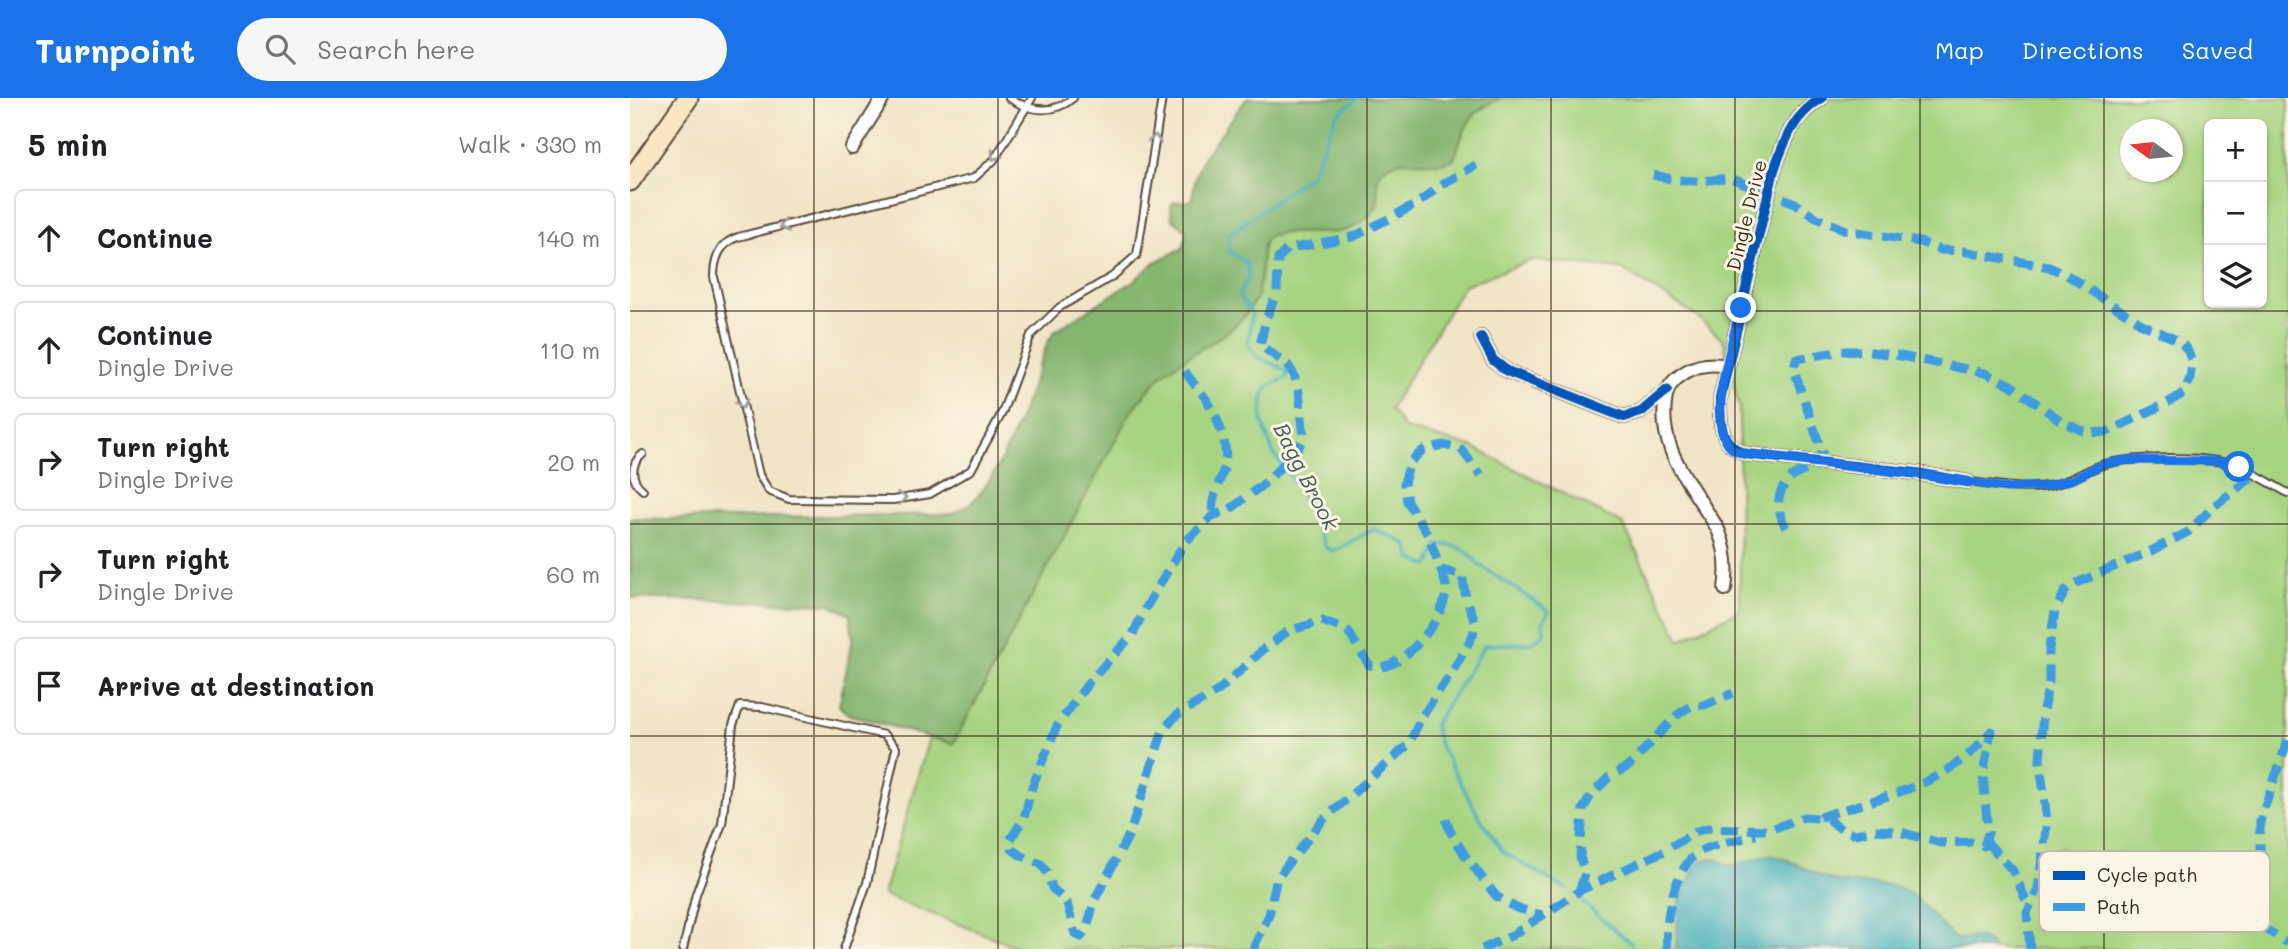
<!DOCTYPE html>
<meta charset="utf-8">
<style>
:root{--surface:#fff;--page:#f6f6f6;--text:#202124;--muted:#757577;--line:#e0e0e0;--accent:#1a73e8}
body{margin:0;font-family:Mali,sans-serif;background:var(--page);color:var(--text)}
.controls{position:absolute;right:21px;top:21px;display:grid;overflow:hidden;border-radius:10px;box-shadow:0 2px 5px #0004}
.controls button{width:63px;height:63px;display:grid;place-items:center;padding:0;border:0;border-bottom:2px solid var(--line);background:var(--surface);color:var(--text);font:35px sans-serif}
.compass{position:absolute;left:1490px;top:21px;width:63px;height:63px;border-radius:50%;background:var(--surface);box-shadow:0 2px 5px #0004;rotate:285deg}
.stop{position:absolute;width:21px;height:21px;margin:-16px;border:5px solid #1a73e8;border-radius:50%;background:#fff}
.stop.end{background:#1a73e8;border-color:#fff;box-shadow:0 2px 7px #0008}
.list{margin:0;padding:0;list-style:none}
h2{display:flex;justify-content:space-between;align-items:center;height:91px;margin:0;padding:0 28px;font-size:30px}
h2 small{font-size:23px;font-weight:400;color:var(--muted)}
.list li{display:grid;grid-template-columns:46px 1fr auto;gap:21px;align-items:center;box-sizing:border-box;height:98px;margin:0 14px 14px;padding:0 14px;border:2px solid var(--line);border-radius:10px}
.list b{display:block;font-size:26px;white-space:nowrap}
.list p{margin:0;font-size:23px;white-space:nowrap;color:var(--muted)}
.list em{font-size:23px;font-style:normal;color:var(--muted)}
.icon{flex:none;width:38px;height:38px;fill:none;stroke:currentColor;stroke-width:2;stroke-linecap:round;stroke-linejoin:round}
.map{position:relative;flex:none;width:1658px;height:851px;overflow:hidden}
header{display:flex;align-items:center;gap:42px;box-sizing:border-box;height:98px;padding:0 35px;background:var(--accent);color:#fff}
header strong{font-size:33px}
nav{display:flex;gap:38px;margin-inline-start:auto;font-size:24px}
.search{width:490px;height:63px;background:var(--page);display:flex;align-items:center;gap:18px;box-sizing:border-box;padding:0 24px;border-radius:38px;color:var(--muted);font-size:26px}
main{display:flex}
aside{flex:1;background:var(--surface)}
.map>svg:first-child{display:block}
</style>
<header>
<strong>Turnpoint</strong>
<div class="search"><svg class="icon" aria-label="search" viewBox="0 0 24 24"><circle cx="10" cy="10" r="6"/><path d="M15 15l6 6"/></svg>Search here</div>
<nav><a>Map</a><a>Directions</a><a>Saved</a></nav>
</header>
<main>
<aside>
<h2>5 min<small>Walk · 330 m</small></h2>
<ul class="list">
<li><svg class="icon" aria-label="ahead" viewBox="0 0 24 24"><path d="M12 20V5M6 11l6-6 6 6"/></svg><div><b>Continue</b></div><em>140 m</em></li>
<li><svg class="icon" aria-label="ahead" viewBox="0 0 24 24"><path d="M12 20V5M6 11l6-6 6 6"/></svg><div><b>Continue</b><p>Dingle Drive</p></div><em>110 m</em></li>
<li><svg class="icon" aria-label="right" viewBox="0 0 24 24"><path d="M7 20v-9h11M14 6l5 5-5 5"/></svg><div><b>Turn right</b><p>Dingle Drive</p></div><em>20 m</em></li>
<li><svg class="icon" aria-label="right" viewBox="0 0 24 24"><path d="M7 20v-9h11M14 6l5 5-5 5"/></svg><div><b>Turn right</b><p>Dingle Drive</p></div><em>60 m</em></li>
<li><svg class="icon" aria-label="arrive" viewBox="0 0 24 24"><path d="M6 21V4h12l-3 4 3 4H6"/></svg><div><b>Arrive at destination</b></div></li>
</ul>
</aside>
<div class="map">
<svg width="1658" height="851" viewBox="0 0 1658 851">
<rect width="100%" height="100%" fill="#fcf5e5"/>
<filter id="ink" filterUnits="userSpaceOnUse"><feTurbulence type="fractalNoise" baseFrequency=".0143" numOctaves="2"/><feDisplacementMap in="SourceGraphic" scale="14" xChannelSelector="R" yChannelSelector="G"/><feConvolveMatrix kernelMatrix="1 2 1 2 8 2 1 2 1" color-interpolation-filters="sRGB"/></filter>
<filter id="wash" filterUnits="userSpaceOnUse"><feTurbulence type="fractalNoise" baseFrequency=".00686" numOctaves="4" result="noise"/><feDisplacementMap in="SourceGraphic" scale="28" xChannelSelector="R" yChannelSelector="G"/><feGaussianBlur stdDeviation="1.57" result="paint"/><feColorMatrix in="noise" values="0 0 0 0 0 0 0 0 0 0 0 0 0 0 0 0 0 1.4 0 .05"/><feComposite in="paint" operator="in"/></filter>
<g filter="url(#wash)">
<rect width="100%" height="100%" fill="#f1e5c7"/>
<path fill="#a7d481" stroke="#717f50" stroke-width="2" fill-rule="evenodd" d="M826,0H1658V851H393L253,797L304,623L511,220ZM1579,26H1632V205H1579ZM1500,32H1542V74H1500ZM902,162L991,171L1065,217L1093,242L1109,309L1110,512L1050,542L993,426L842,349L775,331L760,311L834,187Z"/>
<path fill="#85b66f" stroke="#607046" stroke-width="2" d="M617,0H871C838,13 835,29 824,61C819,62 813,65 808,65C789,66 769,56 752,72C742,82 751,96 747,107C744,117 728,127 719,131C697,140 649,128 636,141C629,149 634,185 625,202C606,240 561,251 531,278C520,289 510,303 500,315L323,646L218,616L209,608L223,540L220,517L200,506L0,500V420L34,421L321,416C329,412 339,408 344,402C378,367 399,292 417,246L425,233L504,183L525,164L553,150L557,133L542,121L541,108L544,104L562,103L565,80L573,60Z"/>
<path fill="#eeda9e" stroke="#94825e" stroke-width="2" d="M1431,749L1436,753L1434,766L1439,778L1432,785L1433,794L1427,798L1420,794L1425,779L1420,769L1426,761V754Z"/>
<path fill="#3dadb9" stroke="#3c6c6c" stroke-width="2" d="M1139,757C1163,760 1181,777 1204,783C1229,789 1256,781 1279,795C1296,805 1308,828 1326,841C1342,840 1355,835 1364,851H1046L1049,806L1064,771L1071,763L1082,760L1101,768Z"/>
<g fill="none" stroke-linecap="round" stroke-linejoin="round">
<path stroke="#3dadb9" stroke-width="3.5" d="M727,0L707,17L681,76L598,137L600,154L617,165L619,178L609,198L622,215L618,247L626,258L656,272L658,276L655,281L638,288L633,300L632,323L643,355L667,388L696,450L704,453L744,431L777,446L782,461L799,468L808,446C826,447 837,450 848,466L919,513L913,524L914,536L900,545L855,547L804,627L809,646L847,715L873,754L936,791
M952,804L1002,846"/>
</g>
</g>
<g filter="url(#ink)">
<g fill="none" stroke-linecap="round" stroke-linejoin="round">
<defs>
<path id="service" d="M379,0C400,13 423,17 443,0
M402,0L364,62L344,80L108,139C90,145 84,161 84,179L129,377L139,393L159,401L263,402L300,396L341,372L372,315L401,237L430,209L483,178L507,157L532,0
M1338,384C1364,386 1391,393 1418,388C1438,385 1453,373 1472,367C1500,358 1573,358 1600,366C1621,372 1639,385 1658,395
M13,392C0,382 0,366 13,356
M53,851L66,796L92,726L103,627L110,608L132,609L254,637L266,650L237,785L214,851"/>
<path id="minor" d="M1192,0C1163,17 1155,42 1144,72L1090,301C1090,326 1089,346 1116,356L1286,375L1338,384
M222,50L253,0
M851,239L863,262L877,273L994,319L1011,314L1037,292
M1095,491C1098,471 1097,453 1089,434C1085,424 1077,415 1072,406C1049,371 1028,341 1036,298C1039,281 1060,269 1076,267C1083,266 1091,267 1097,268"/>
<path id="secondary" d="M0,83L58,0"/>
</defs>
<use href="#service" stroke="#564637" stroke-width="10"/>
<use href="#minor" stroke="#564637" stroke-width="16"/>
<use href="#secondary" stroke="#564637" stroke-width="23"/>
<use href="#service" stroke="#fff" stroke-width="6"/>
<use href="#minor" stroke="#fff" stroke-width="12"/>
<use href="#secondary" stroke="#fbe6c4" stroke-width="19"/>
<path stroke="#3f9ce0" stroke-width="9" stroke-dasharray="18 9" stroke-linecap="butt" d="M1023,77L1045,82L1070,83L1100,80L1165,105L1187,120L1216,132L1290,144L1311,152L1333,153L1419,169L1437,177L1510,225L1551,244L1558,253L1562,265L1560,280L1554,295L1539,304L1477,334L1458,335L1434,325L1381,287L1355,275L1266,257L1233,253H1212L1166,261L1164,272L1192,354L1185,369C1153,377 1139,399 1156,430
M555,273C562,285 571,293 578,304C589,322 600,350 594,371C589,387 580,400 583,418
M811,472C812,476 815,482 816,488C819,515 778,567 750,569C746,569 742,567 739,567L718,533L692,523L658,533L636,549L588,593L547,617L533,632L500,735L465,801L456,833L451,839L445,836L437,805L422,790L418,776L411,766L390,757L382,751L380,742L394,720L402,689L427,628L459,584L503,536L515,511L555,444L583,418L602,410L636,384L667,352L674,339L669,293L664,277L658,267L630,247L636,221L647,194L648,161L657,151L723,139L787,106L814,85L846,67
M1658,642L1630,723V773L1606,809V820L1609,823L1637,832L1658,845
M816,721L820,733L836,759L866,798L886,810L912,817
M1356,743L1383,773L1399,809
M949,793L955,776L950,759L953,711L962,696L979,679L999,668L1047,617L1061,608L1074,607L1103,595
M623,851L639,817L646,783L657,767L693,722L779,646L791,620L824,571L843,537L845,523L836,500L832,477L811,472L798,437L777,403L774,385L780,364L793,352L813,347L831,351L851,377
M852,851L881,838L951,792L1034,753L1067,733L1078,730L1139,732L1174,719L1188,720L1198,721L1212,732L1226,736L1244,732L1266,733L1311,745L1341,744L1354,748L1358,735L1353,676L1361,633C1316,690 1254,697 1188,720
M1037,851C1034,824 1044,764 1073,752C1089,745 1109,742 1126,737
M1400,851L1397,815L1408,791L1417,724L1410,663L1413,612L1419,585V550L1425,513L1435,493L1444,486L1521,453L1558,434L1584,408L1625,377"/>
<defs>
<path id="cycleway" d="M1192,0C1163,17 1155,42 1144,72L1090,301C1090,326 1089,346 1116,356L1286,375L1338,384
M851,239L863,262L877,273L994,319L1011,314L1037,292"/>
</defs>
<use href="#cycleway" stroke="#fcf5e5" stroke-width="15"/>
<use href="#cycleway" stroke="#0057b8" stroke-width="10"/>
</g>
<defs><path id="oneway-chevron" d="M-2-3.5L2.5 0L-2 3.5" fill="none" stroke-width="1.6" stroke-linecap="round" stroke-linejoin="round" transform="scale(1.75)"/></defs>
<g stroke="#a79f9a">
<use href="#oneway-chevron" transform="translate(525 41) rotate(-81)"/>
<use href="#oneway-chevron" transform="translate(365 58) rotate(125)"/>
<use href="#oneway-chevron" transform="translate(154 128) rotate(166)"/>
<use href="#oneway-chevron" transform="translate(112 306) rotate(76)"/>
<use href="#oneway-chevron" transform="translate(272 400) rotate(-9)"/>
</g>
</g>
<g fill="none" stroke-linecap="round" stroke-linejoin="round" filter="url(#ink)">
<path stroke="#1a73e8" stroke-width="9" d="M1111,210C1103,243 1075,323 1101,350C1104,353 1111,355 1116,356L1286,376L1378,390L1417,388L1444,381L1473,366L1497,362L1586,363L1609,369"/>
</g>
<path fill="none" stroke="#3b2a1e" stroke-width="2" stroke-opacity="0.55" d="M184,0V851M368,0V851M553,0V851M737,0V851M921,0V851M1105,0V851M1290,0V851M1474,0V851M0,213H1658M0,426H1658M0,638H1658"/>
<g text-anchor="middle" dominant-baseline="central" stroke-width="6" stroke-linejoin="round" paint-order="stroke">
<g font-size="19" fill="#3b2a1e" stroke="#fcf5e5">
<text transform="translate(1116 117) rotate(-76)">Dingle Drive</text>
</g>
<g font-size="21" font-style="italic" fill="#3c5e5c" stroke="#fcf5e5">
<text transform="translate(677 378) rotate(63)">Bagg Brook</text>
</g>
</g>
<rect x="1409" y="753" width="231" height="81" rx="10" fill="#fcf5e5" stroke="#c2b8a9" stroke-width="2"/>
<rect x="1423" y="773" width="32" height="9" fill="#0057b8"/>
<rect x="1423" y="805" width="32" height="8" fill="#3f9ce0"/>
<g font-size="19" fill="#3b2a1e">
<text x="1467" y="784">Cycle path</text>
<text x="1467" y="816">Path</text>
</g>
</svg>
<div class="controls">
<button>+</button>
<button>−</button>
<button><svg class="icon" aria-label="layers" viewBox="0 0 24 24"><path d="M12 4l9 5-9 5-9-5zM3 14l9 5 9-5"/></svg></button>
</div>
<svg class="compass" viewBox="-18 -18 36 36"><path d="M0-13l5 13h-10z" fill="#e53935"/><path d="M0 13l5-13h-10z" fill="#757577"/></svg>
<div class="stop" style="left:1609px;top:369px"></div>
<div class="stop end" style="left:1111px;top:210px"></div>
</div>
</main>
